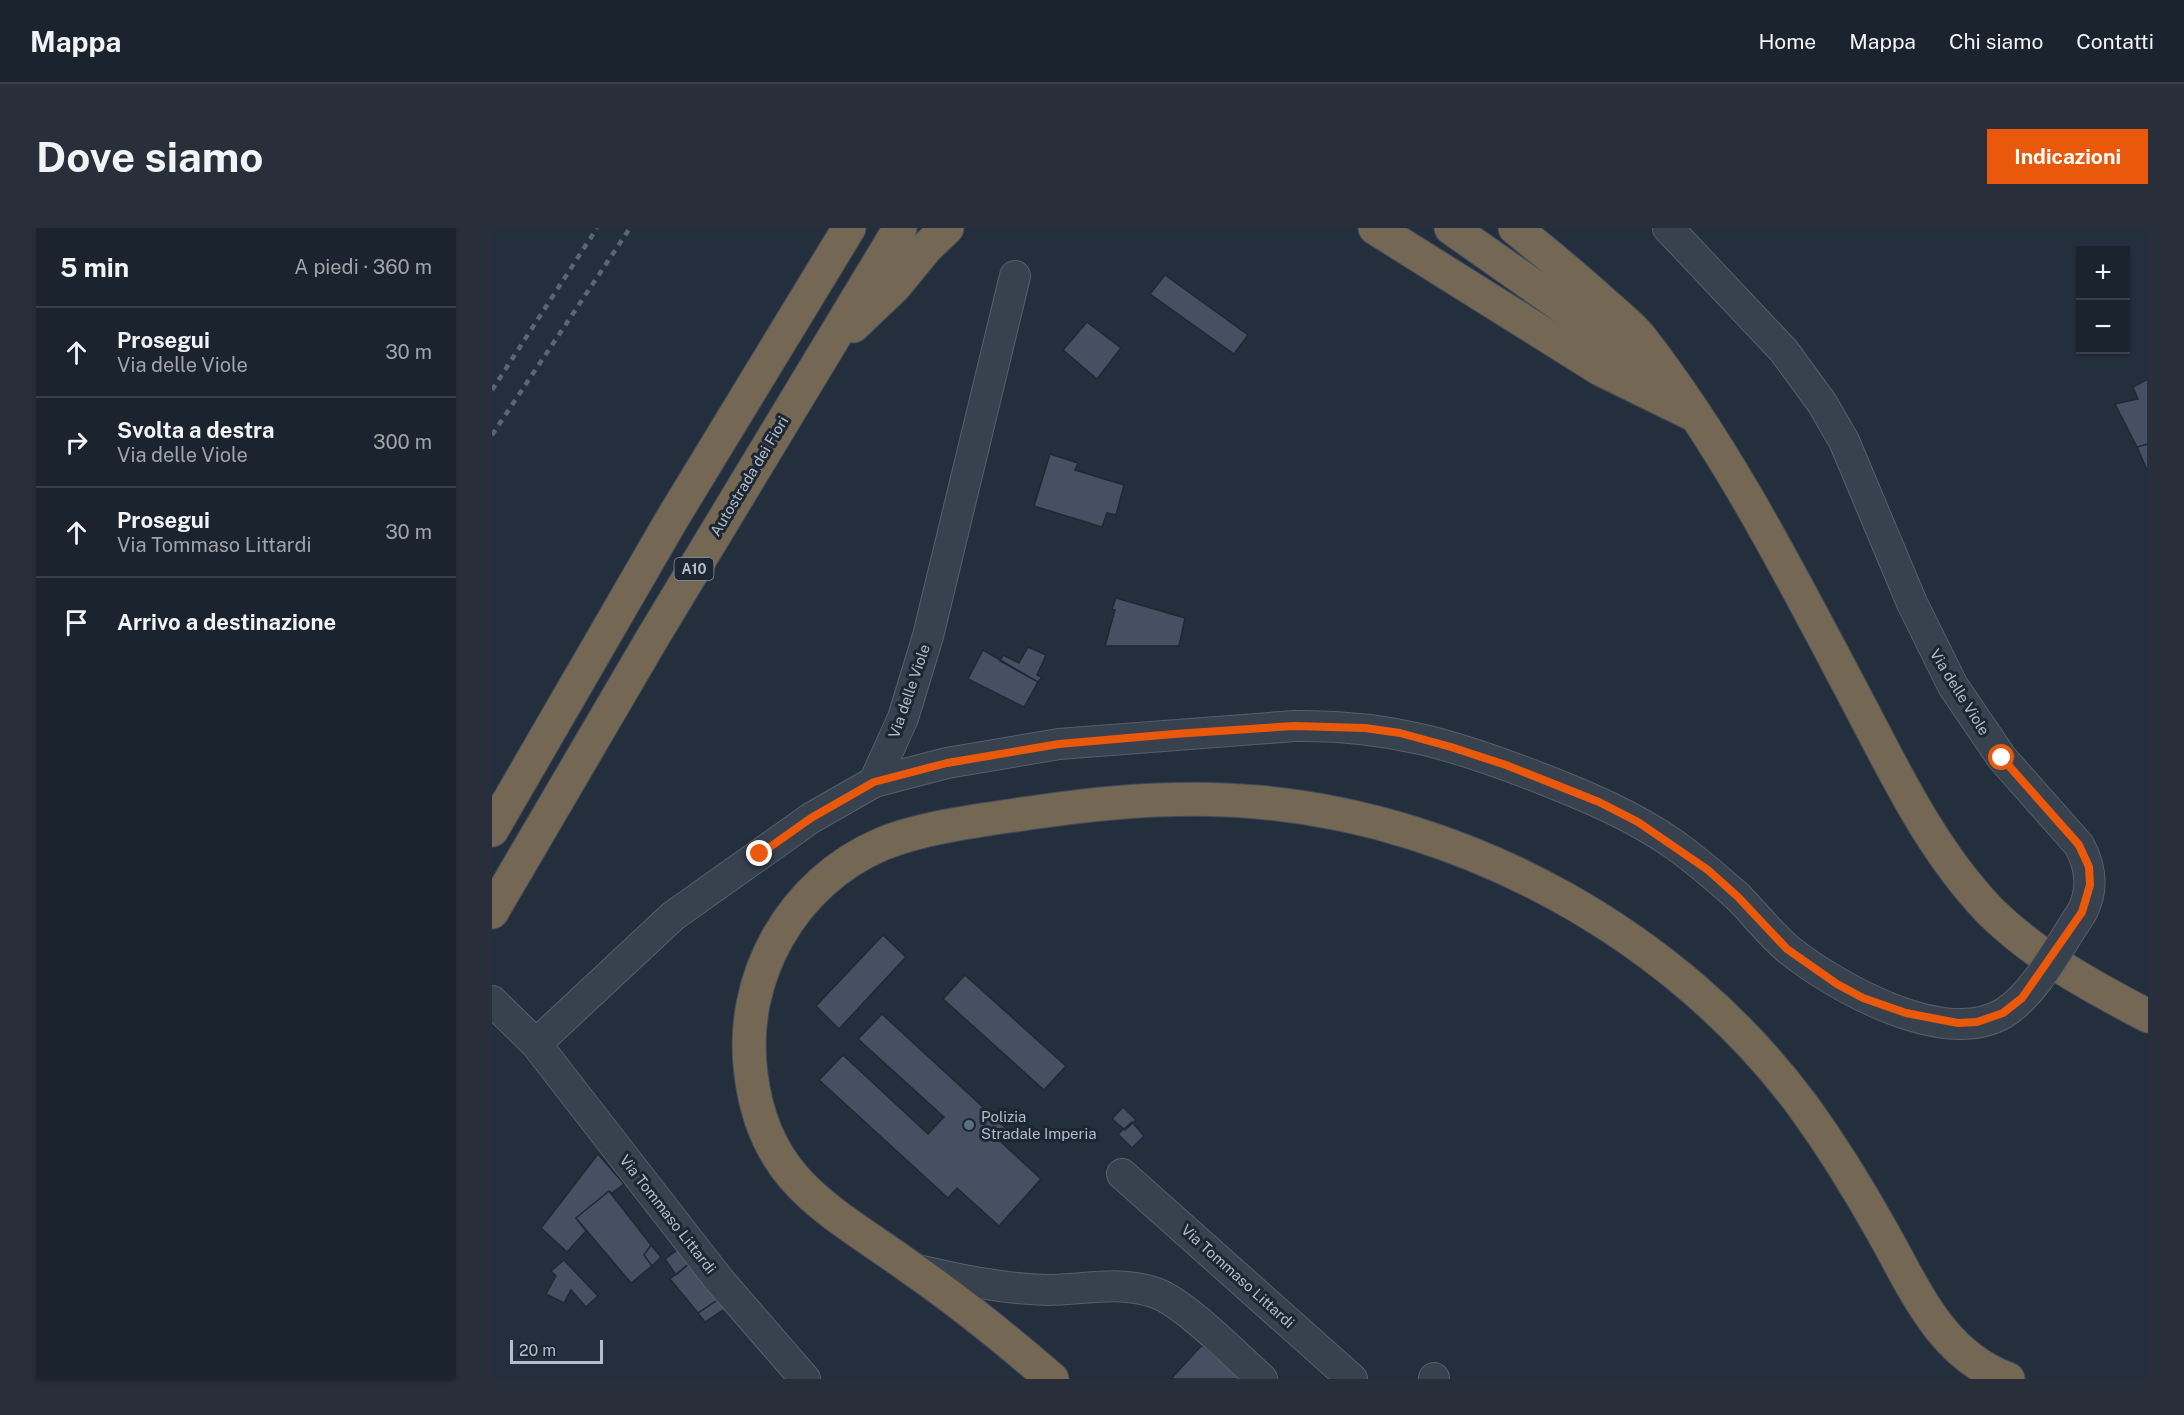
<!DOCTYPE html>
<html lang="it">
<meta charset="utf-8">
<style>
:root{--surface:#1b232e;--page:#282f3a;--text:#f1f3f6;--muted:#a0a4aa;--line:#39404a;--accent:#ea580c}
body{margin:0;font-family:"Public Sans",sans-serif;background:var(--page);color:var(--text)}
.controls{position:absolute;right:18px;top:18px;display:grid;overflow:hidden;border-radius:0px;box-shadow:0 2px 4px #0004}
.controls button{width:54px;height:54px;display:grid;place-items:center;padding:0;border:0;border-bottom:2px solid var(--line);background:var(--surface);color:var(--text);font:30px sans-serif}
.scale{position:absolute;left:18px;bottom:15px;width:93px;box-sizing:border-box;padding-left:6px;border:3px solid #b4bcc9;border-top:0;font-size:16px;line-height:21px;white-space:nowrap;color:#b4bcc9;-webkit-text-stroke:4px #1d2633;paint-order:stroke}
.stop{position:absolute;width:18px;height:18px;margin:-14px;border:4px solid #ea580c;border-radius:50%;background:#fff}
.stop.end{background:#ea580c;border-color:#fff;box-shadow:0 2px 6px #0008}
.list{margin:0;padding:0;list-style:none}
h2{display:flex;justify-content:space-between;align-items:center;height:78px;margin:0;padding:0 24px;font-size:26px}
h2 small{font-size:20px;font-weight:400;color:var(--muted)}
.list li{display:grid;grid-template-columns:39px 1fr auto;gap:18px;align-items:center;box-sizing:border-box;height:90px;padding:0 24px;border-top:2px solid var(--line)}
.list b{display:block;font-size:22px;white-space:nowrap}
.list p{margin:0;font-size:20px;white-space:nowrap;color:var(--muted)}
.list em{font-size:20px;font-style:normal;color:var(--muted)}
.icon{flex:none;width:33px;height:33px;fill:none;stroke:currentColor;stroke-width:2;stroke-linecap:round;stroke-linejoin:round}
.map{position:relative;flex:none;width:1656px;height:1151px;overflow:hidden;border-radius:0px}
header{display:flex;align-items:center;gap:36px;box-sizing:border-box;height:84px;padding:0 30px;background:var(--surface);border-bottom:2px solid var(--line)}
header strong{font-size:28px}
nav{display:flex;gap:33px;margin-inline-start:auto;font-size:21px}
.intro{display:flex;align-items:center;justify-content:space-between;box-sizing:border-box;height:144px;padding:0 36px}
h1{margin:0;font-size:42px}
.button{padding:15px 27px;border-radius:0px;background:var(--accent);color:#fff;font-size:21px;font-weight:700}
main{display:flex;gap:36px;padding:0 36px}
aside{flex:1;background:var(--surface);border-radius:0px;box-shadow:0 2px 4px #0004}
.map>svg:first-child{display:block}
</style>
<header>
<strong>Mappa</strong>
<nav><a>Home</a><a>Mappa</a><a>Chi siamo</a><a>Contatti</a></nav>
</header>
<div class="intro"><h1>Dove siamo</h1><a class="button">Indicazioni</a></div>
<main>
<aside>
<h2>5 min<small>A piedi · 360 m</small></h2>
<ul class="list">
<li><svg class="icon" aria-label="ahead" viewBox="0 0 24 24"><path d="M12 20V5M6 11l6-6 6 6"/></svg><div><b>Prosegui</b><p>Via delle Viole</p></div><em>30 m</em></li>
<li><svg class="icon" aria-label="right" viewBox="0 0 24 24"><path d="M7 20v-9h11M14 6l5 5-5 5"/></svg><div><b>Svolta a destra</b><p>Via delle Viole</p></div><em>300 m</em></li>
<li><svg class="icon" aria-label="ahead" viewBox="0 0 24 24"><path d="M12 20V5M6 11l6-6 6 6"/></svg><div><b>Prosegui</b><p>Via Tommaso Littardi</p></div><em>30 m</em></li>
<li><svg class="icon" aria-label="arrive" viewBox="0 0 24 24"><path d="M6 21V4h12l-3 4 3 4H6"/></svg><div><b>Arrivo a destinazione</b></div></li>
</ul>
</aside>
<div class="map">
<svg width="1656" height="1151" viewBox="0 0 1656 1151">
<rect width="100%" height="100%" fill="#242f3e"/>
<path fill="#455162" stroke="#1f2835" stroke-width="1.5" d="M673,47L756,107L742,126L658,66Z
M595,94L629,120L605,151L571,122Z
M1656,151V216L1645,219L1623,176L1646,171L1641,159Z
M1656,216V242H1655L1645,219Z
M558,226L586,235L583,242L632,257L624,287L615,285L610,299L542,278Z
M624,370L693,390L687,418H613L623,382L620,381Z
M536,419L554,427L545,447L550,449L546,454L508,433L511,427L527,435Z
M491,422L546,454L532,479L476,451Z
M391,707L414,729L347,801L324,778Z
M473,747L574,838L552,862L451,771Z
M390,786L517,903L508,913L549,951L507,998L465,960L456,970L327,852L351,827L436,906L452,889L366,811Z
M631,879L644,892L633,902L620,891Z
M640,894L652,908L640,920L626,906Z
M106,926L132,956L120,965L117,963L84,990L94,1003L75,1024L49,1000Z
M117,963L159,1017L152,1027L160,1038L139,1055L84,990Z
M159,1017L169,1029L160,1038L152,1027Z
M187,1021L199,1034L184,1047L173,1031Z
M72,1032L106,1068L94,1079L79,1062L72,1075L54,1066L64,1048L59,1043Z
M199,1034L227,1071L206,1085L178,1051Z
M227,1071L234,1080L213,1094L206,1085Z
M710,1117L749,1151H679Z"/>
<g fill="none" stroke-linecap="round" stroke-linejoin="round">
<defs>
<path id="minor" d="M1176,0L1292,123L1330,175L1352,213L1420,375L1461,458L1510,530L1587,617C1599,639 1602,661 1590,684
M382,554L411,490L436,408L523,48
M0,773L44,816L228,1053L313,1151
M44,816L181,688L319,590L382,554L455,535L567,516L802,498C896,496 967,518 1053,552C1099,570 1143,589 1183,617C1205,633 1226,651 1246,669
M630,946L860,1151
M421,1041C466,1051 509,1061 556,1062C592,1062 629,1052 664,1065C694,1076 745,1129 770,1151
M942,1151V1150"/>
<path id="highway" d="M883,0L1108,141L1200,186
M959,0L1100,99L1164,154
M1023,0C1054,25 1084,50 1114,77C1125,87 1138,97 1148,109C1232,217 1294,338 1358,459C1399,536 1436,618 1497,682C1543,728 1599,758 1656,788
M361,98L403,58L435,19L455,0
M0,602L180,291L357,0
M0,684L161,409L408,0
M560,1151C515,1112 468,1074 419,1040C339,982 272,955 259,846C246,750 300,654 390,616C433,598 498,591 545,584C618,573 691,567 765,574C976,592 1185,708 1311,878C1340,918 1366,960 1390,1003C1423,1061 1448,1126 1516,1151"/>
</defs>
<use href="#minor" stroke="#565f6c" stroke-width="32"/>
<use href="#highway" stroke="#434c59" stroke-width="35"/>
<use href="#minor" stroke="#38414e" stroke-width="30"/>
<use href="#highway" stroke="#746855" stroke-width="33"/>
<path stroke="#5a6575" stroke-width="4.5" stroke-dasharray="6 6" stroke-linecap="butt" d="M0,162L105,0
M0,207L138,0"/>
<defs>
<path id="minor-bridge" d="M1246,669C1263,686 1279,707 1297,722C1344,759 1452,821 1512,785C1544,765 1569,715 1590,684"/>
</defs>
<use href="#minor-bridge" stroke="#565f6c" stroke-width="32" stroke-linecap="butt"/>
<use href="#minor-bridge" stroke="#38414e" stroke-width="30"/>
</g>
<g fill="none" stroke-linecap="round" stroke-linejoin="round">
<path stroke="#ea580c" stroke-width="8" d="M268,626L319,590L382,554L455,535L567,516L682,506L802,498L873,500L908,505L959,519L1014,537L1107,574L1146,594L1216,642L1246,669L1295,721L1345,756L1371,770L1414,785L1466,795L1485,794L1511,785L1530,770L1590,684L1598,657L1597,639L1587,617L1510,530"/>
</g>
<circle fill="#5c6f8a" stroke="#1d2633" stroke-width="2" cx="477" cy="897" r="6"/>
<g text-anchor="middle" dominant-baseline="central" stroke-width="6" stroke-linejoin="round" paint-order="stroke">
<rect fill="#1d2633" stroke="#878f9c" stroke-width="1.5" x="182.5" y="330" width="39" height="22" rx="4.5"/>
<g font-size="14" font-weight="bold" fill="#b4bcc9">
<text x="202" y="341">A10</text>
</g>
<g font-size="15" fill="#b4bcc9" stroke="#1d2633">
<text transform="translate(257 248) rotate(-59)">Autostrada dei Fiori</text>
<text transform="translate(417 463) rotate(-71)">Via delle Viole</text>
<text transform="translate(1468 464) rotate(58)">Via delle Viole</text>
<text transform="translate(176 986) rotate(52)">Via Tommaso Littardi</text>
<text transform="translate(746 1048) rotate(42)">Via Tommaso Littardi</text>
</g>
<g font-size="15" fill="#b4bcc9" stroke="#1d2633" text-anchor="start">
<text x="489" y="888">Polizia<tspan x="489" dy="17">Stradale Imperia</tspan></text>
</g>
</g>
</svg>
<div class="controls">
<button>+</button>
<button>−</button>
</div>
<div class="scale">20 m</div>
<div class="stop" style="left:1510px;top:530px"></div>
<div class="stop end" style="left:268px;top:626px"></div>
</div>
</main>
